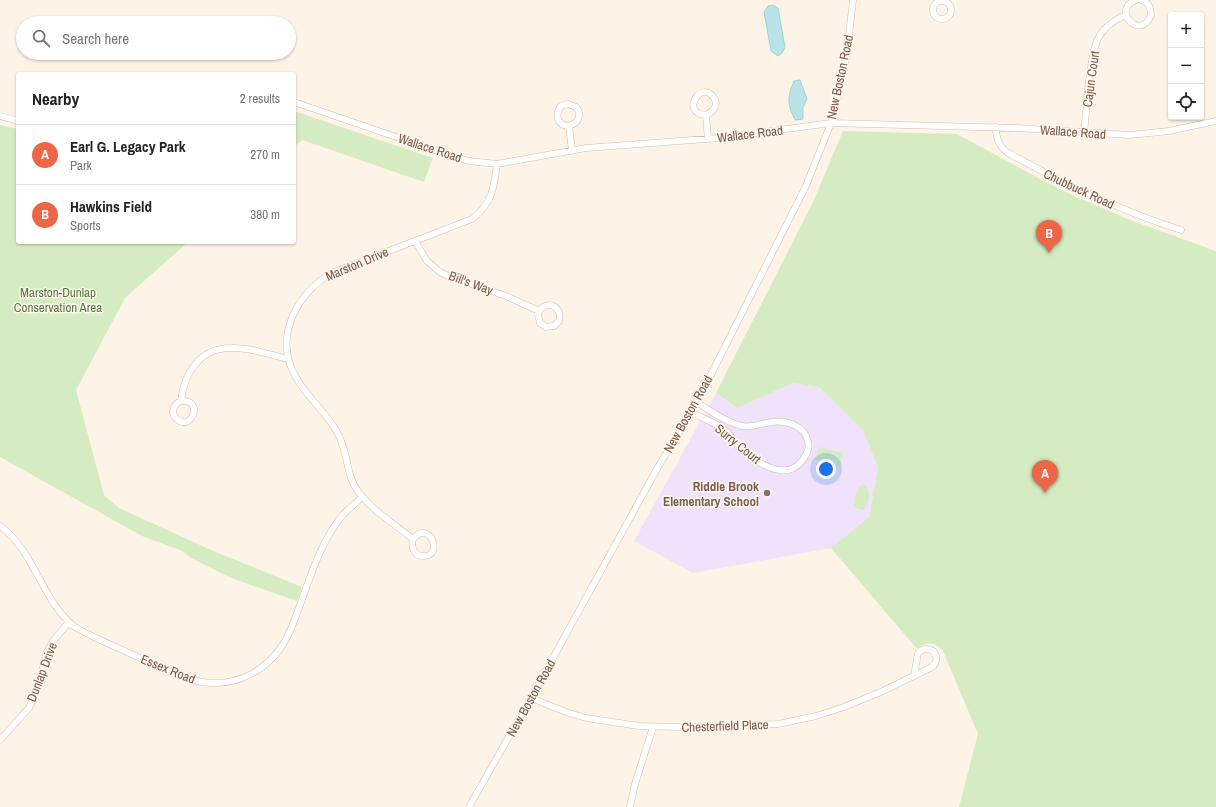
<!DOCTYPE html>
<meta charset="utf-8">
<style>
:root{--surface:#fff;--page:#f6f6f6;--text:#222;--muted:#767676;--line:#e0e0e0;--accent:#ed6645}
body{margin:0;font-family:"Archivo Narrow",sans-serif;background:var(--page);color:var(--text)}
.controls{position:absolute;right:12px;top:12px;display:grid;overflow:hidden;border-radius:4px;box-shadow:0 1px 3px #0004}
.controls button{width:36px;height:36px;display:grid;place-items:center;padding:0;border:0;border-bottom:1px solid var(--line);background:var(--surface);color:var(--text);font:20px sans-serif}
.you{position:absolute;left:826px;top:469px;width:14px;height:14px;margin:-10px;border:3px solid #fff;border-radius:50%;background:#1a73e8;box-shadow:0 0 0 6px #1a73e833}
.badge{display:grid;place-items:center;width:26px;height:26px;border-radius:50%;background:var(--accent);color:#fff;font-size:13px;font-weight:700}
.pin{position:absolute;translate:-50% -33px;filter:drop-shadow(0 1px 2px #0008)}
.pin::after{content:'';position:absolute;top:21px;width:14px;height:12px;background:inherit;clip-path:polygon(0 0,100% 0,50% 100%)}
.list{margin:0;padding:0;list-style:none}
h2{display:flex;justify-content:space-between;align-items:center;height:52px;margin:0;padding:0 16px;font-size:17px}
h2 small{font-size:13px;font-weight:400;color:var(--muted)}
.list li{display:grid;grid-template-columns:26px 1fr auto;gap:12px;align-items:center;box-sizing:border-box;height:60px;padding:0 16px;border-top:1px solid var(--line)}
.list b{display:block;font-size:15px;white-space:nowrap}
.list p{margin:0;font-size:13px;white-space:nowrap;color:var(--muted)}
.list em{font-size:13px;font-style:normal;color:var(--muted)}
.icon{flex:none;width:22px;height:22px;fill:none;stroke:currentColor;stroke-width:2;stroke-linecap:round;stroke-linejoin:round}
.map{position:relative;flex:none;width:1216px;height:807px;overflow:hidden}
.search{position:absolute;background:var(--surface);box-shadow:0 1px 3px #0004;left:16px;top:16px;width:280px;height:44px;display:flex;align-items:center;gap:10px;box-sizing:border-box;padding:0 14px;border-radius:22px;color:var(--muted);font-size:15px}
.panel{position:absolute;background:var(--surface);box-shadow:0 1px 3px #0004;left:16px;top:72px;width:280px;height:172px;border-radius:4px}
.map>svg:first-child{display:block}
</style>
<div class="map">
<svg width="1216" height="807" viewBox="0 0 1216 807">
<rect width="100%" height="100%" fill="#fdf3e6"/>
<path fill="#f0e2fa" d="M793,383L819,387L864,432L878,468L869,517L831,548L693,573L634,541L716,393L737,408Z"/>
<path fill="#d5ecc3" d="M294,111L433,158L424,182L302,140L294,147Z
M0,125L18,129V242H188L125,298L76,390L104,495L119,508L211,550L302,587L297,601L231,578L191,558L182,551L142,536L0,457Z
M843,131L957,134L1040,179L1072,195L1130,220L1216,251V807H959L978,734L943,651C936,642 926,641 917,649L831,548L869,517L878,468L864,432L819,387L793,383L737,408L716,393L814,200Z
M819,447L843,453L840,467L815,460Z
M864,484C872,491 870,503 863,510L856,508L854,505C855,497 855,487 864,484Z"/>
<path fill="#b9e3e8" stroke="#9ed3da" d="M773,5L778,8L785,47L782,53L778,56L771,51L764,12L768,6Z
M800,80L807,99L803,107V119L795,120C787,103 787,98 794,81Z"/>
<g fill="none" stroke-linecap="round" stroke-linejoin="round">
<defs>
<path id="minor" d="M1136,0C1110,10 1141,42 1151,15C1151,7 1148,2 1141,0
M933 10a9 9 0 1 1 18 0a9 9 0 1 1-18 0Z
M294,102L437,151L469,161L497,164L586,148L719,138L831,123L1015,128L1130,135L1169,131L1216,121
M706,115C679,114 702,78 714,98C719,105 713,112 706,115L708,139
M0,116L18,121
M569,126C579,123 582,114 576,107L568,104L561,106C554,115 558,126 569,126L572,151
M995,127C997,139 999,148 1010,154C1065,184 1121,211 1181,230
M1084,133C1086,115 1087,98 1089,80C1091,68 1092,53 1097,41C1102,29 1114,20 1126,15
M415,241L427,261L440,272L450,277L506,296L539,311L538,315L540,323L546,327L554,326L559,321C563,307 547,299 539,311
M181,401C206,399 190,434 176,418C170,412 174,404 181,401C184,373 200,348 231,348C250,347 270,355 288,359
M691,412C702,418 716,423 726,431C731,435 734,442 739,447C754,461 785,483 802,461C806,456 810,449 808,442C805,425 786,420 772,422C762,423 752,428 742,426C726,423 710,410 696,402
M0,526C35,551 42,602 75,627C95,639 117,647 138,657C157,665 177,677 197,681C237,690 274,668 290,631C306,594 316,547 342,516C348,509 356,503 362,497
M413,539C430,518 445,558 422,556C413,555 411,546 413,539C393,523 362,504 352,481C346,464 346,447 337,432C326,412 308,398 297,379C272,339 296,292 334,272L472,219C492,204 494,188 497,164
M531,698L566,712L586,718L639,726L681,727L778,724L816,716L844,707L883,691L932,667C944,656 929,642 918,653L914,676
M0,740L29,708L37,690L47,652L53,641L69,622
M469,807L531,698L658,467L695,406L805,188L831,123L838,97L847,53L853,0
M630,807L635,784L653,727"/>
</defs>
<use href="#minor" stroke="#d2bdad" stroke-width="7"/>
<use href="#minor" stroke="#fff" stroke-width="6"/>
</g>
<circle fill="#8d6e63" stroke="#fff7ed" stroke-width="1.5" cx="767" cy="493" r="4"/>
<g text-anchor="middle" dominant-baseline="central" stroke-width="3" stroke-linejoin="round" paint-order="stroke">
<g font-size="13" fill="#785849" stroke="#fff7ed">
<text transform="translate(840 77) rotate(-78)">New Boston Road</text>
<text transform="translate(1091 79) rotate(-82)">Cajun Court</text>
<text transform="translate(1073 132) rotate(4)">Wallace Road</text>
<text transform="translate(750 134) rotate(-7)">Wallace Road</text>
<text transform="translate(430 148) rotate(18)">Wallace Road</text>
<text transform="translate(1079 189) rotate(25)">Chubbuck Road</text>
<text transform="translate(357 264) rotate(-23)">Marston Drive</text>
<text transform="translate(471 283) rotate(20)">Bill's Way</text>
<text transform="translate(688 414) rotate(-61)">New Boston Road</text>
<text transform="translate(738 444) rotate(39)">Surry Court</text>
<text transform="translate(168 669) rotate(22)">Essex Road</text>
<text transform="translate(42 672) rotate(-69)">Dunlap Drive</text>
<text transform="translate(531 698) rotate(-61)">New Boston Road</text>
<text transform="translate(725 726) rotate(-2)">Chesterfield Place</text>
</g>
<g font-size="13" fill="#51793d" stroke="#fff7ed">
<text x="58" y="292">Marston-Dunlap<tspan x="58" dy="15">Conservation Area</tspan></text>
</g>
<g font-size="13" font-weight="bold" fill="#785e54" stroke="#fff7ed" text-anchor="end">
<text x="759" y="486">Riddle Brook<tspan x="759" dy="15">Elementary School</tspan></text>
</g>
</g>
</svg>
<div class="controls">
<button>+</button>
<button>−</button>
<button><svg class="icon" aria-label="locate" viewBox="0 0 24 24"><circle cx="12" cy="12" r="6"/><path d="M12 2v4M12 18v4M2 12h4M18 12h4"/></svg></button>
</div>
<div class="you"></div>
<div class="pin badge" style="left:1045px;top:493px">A</div>
<div class="pin badge" style="left:1049px;top:253px">B</div>
<div class="search"><svg class="icon" aria-label="search" viewBox="0 0 24 24"><circle cx="10" cy="10" r="6"/><path d="M15 15l6 6"/></svg>Search here</div>
<section class="panel">
<h2>Nearby<small>2 results</small></h2>
<ul class="list">
<li><span class="badge">A</span><div><b>Earl G. Legacy Park</b><p>Park</p></div><em>270 m</em></li>
<li><span class="badge">B</span><div><b>Hawkins Field</b><p>Sports</p></div><em>380 m</em></li>
</ul>
</section>
</div>
